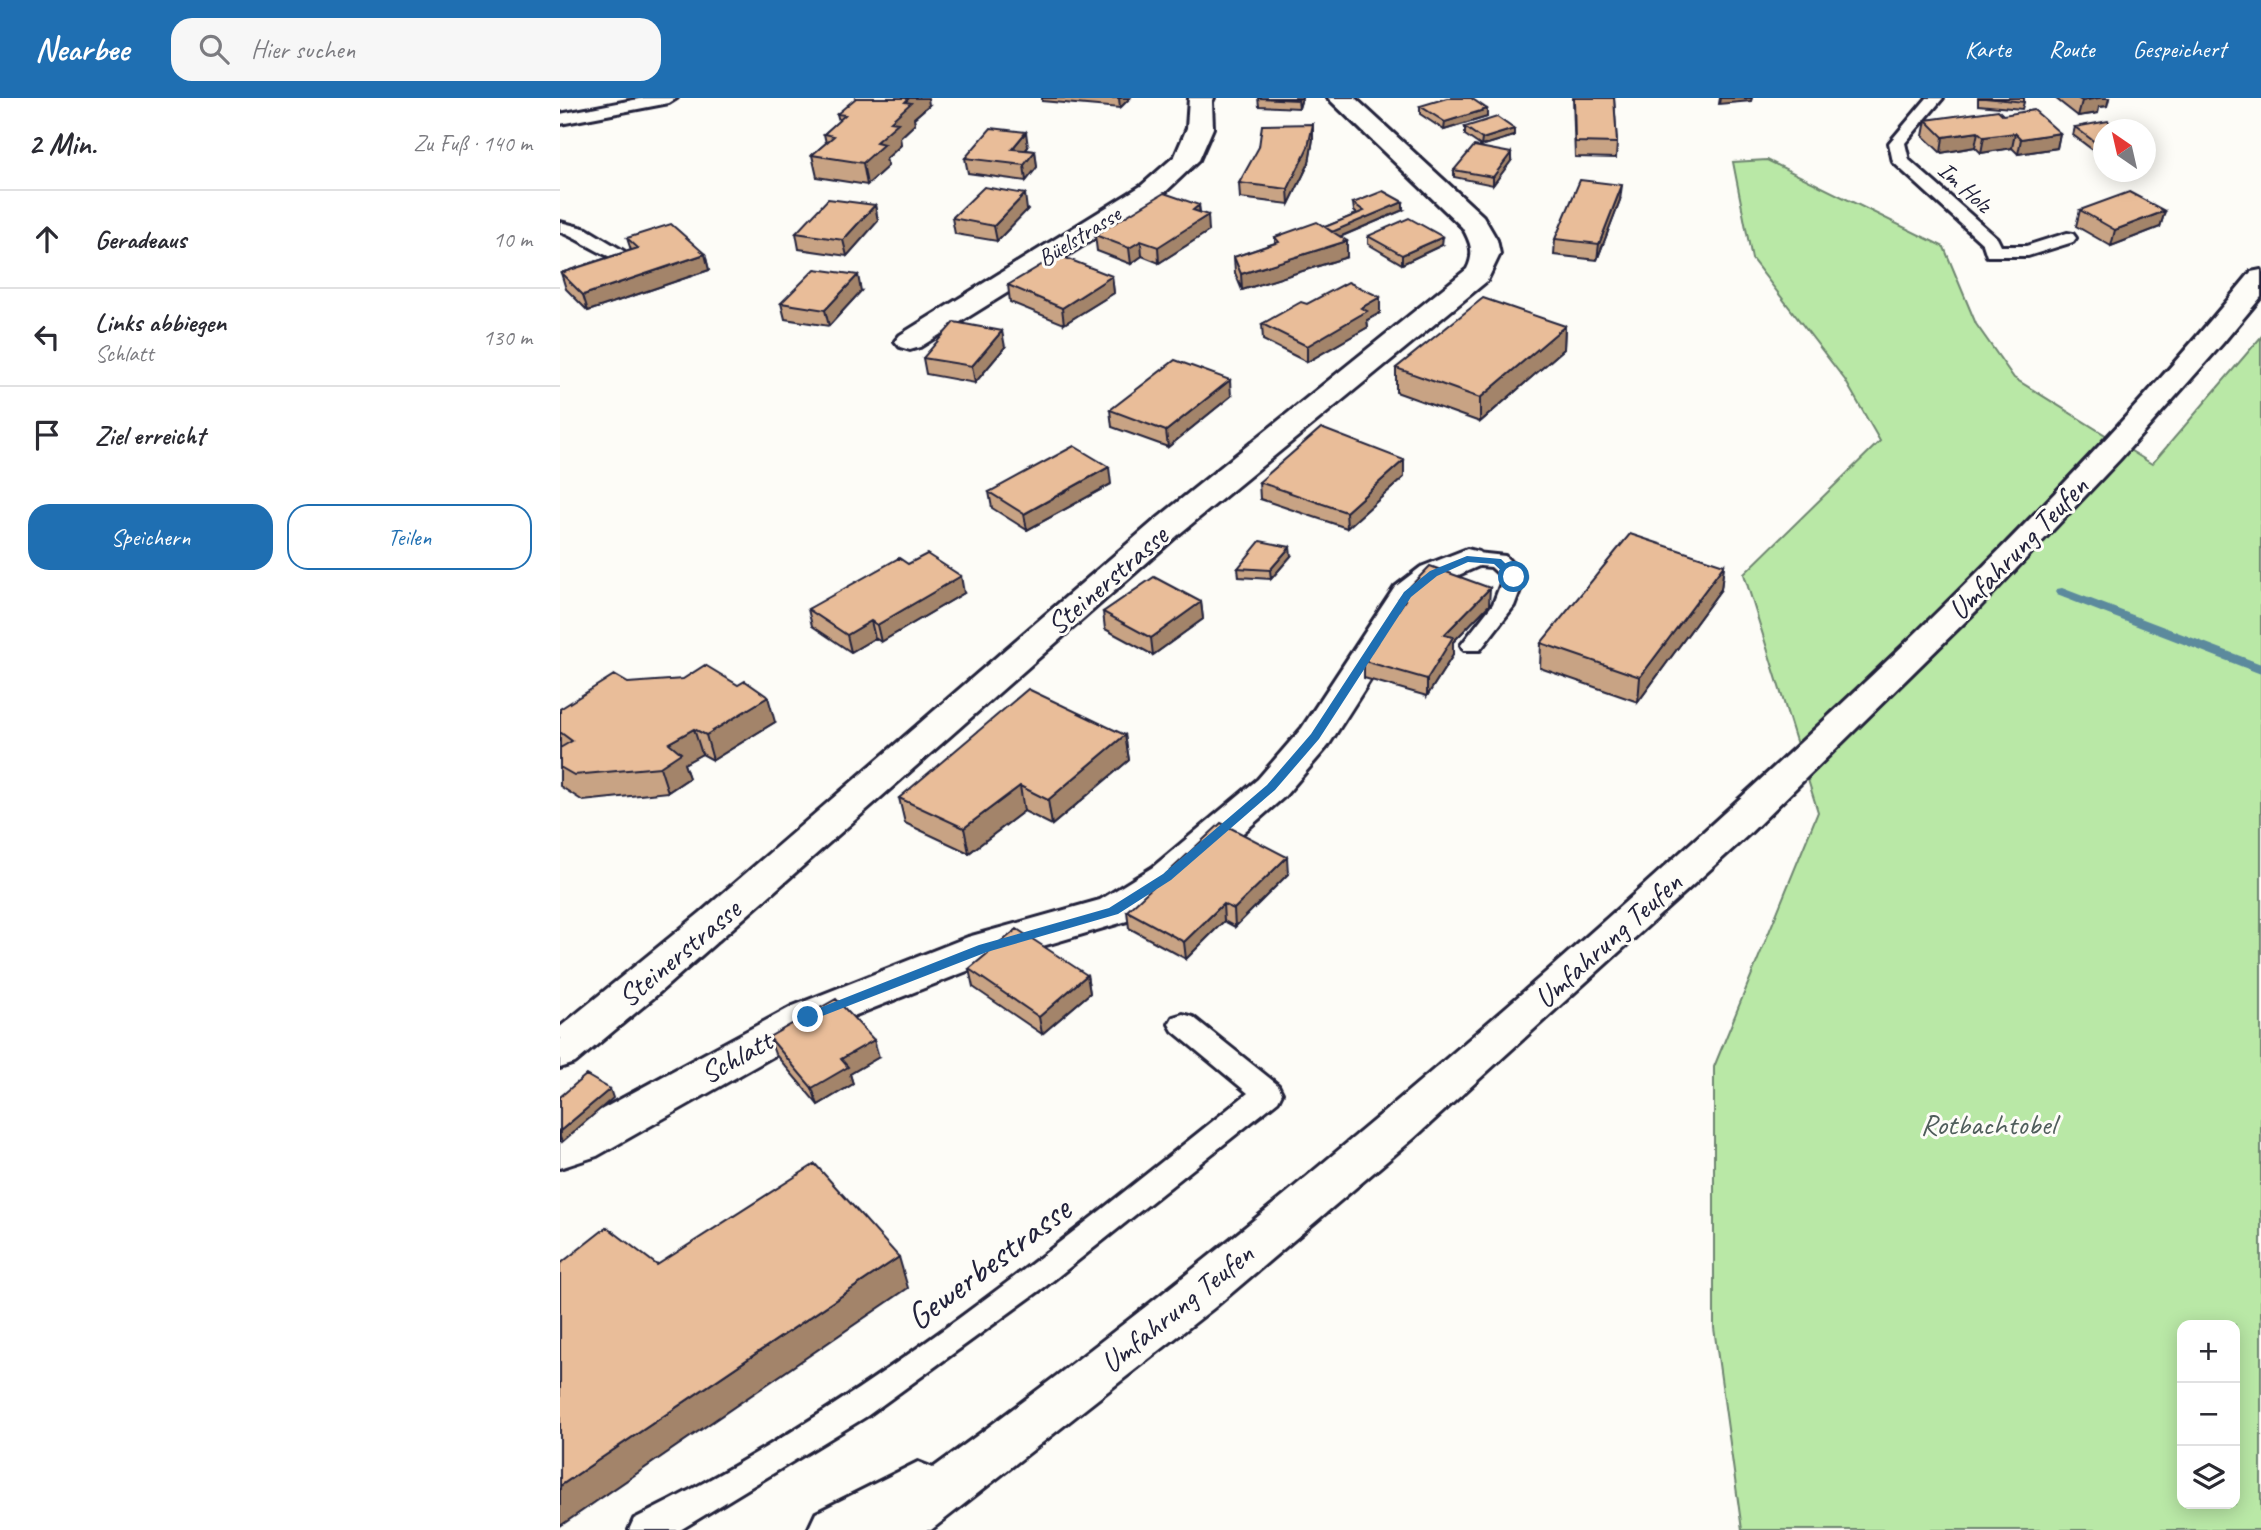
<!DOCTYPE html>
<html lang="de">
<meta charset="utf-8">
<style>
:root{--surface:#fff;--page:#f7f7f7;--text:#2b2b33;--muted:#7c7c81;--line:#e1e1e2;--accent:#1f6fb2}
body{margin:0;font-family:Caveat,sans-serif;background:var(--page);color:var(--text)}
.controls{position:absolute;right:21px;bottom:21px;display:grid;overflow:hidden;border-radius:14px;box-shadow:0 4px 18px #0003}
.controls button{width:63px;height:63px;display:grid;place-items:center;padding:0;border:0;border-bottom:2px solid var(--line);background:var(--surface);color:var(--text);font:35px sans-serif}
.compass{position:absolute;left:1533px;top:21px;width:63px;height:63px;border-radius:50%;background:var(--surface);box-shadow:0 4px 18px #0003;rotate:326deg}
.stop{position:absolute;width:21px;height:21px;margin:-16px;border:5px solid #1f6fb2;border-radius:50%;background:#fff}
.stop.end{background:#1f6fb2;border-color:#fff;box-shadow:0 2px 7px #0008}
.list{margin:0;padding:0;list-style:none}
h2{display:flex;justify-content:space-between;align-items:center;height:91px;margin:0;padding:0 28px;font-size:30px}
h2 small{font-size:23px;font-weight:400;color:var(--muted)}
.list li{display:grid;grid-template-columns:46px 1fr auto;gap:21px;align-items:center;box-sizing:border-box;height:98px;padding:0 28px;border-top:2px solid var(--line)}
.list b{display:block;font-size:26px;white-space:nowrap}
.list p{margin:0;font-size:23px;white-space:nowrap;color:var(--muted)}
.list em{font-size:23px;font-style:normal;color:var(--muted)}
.actions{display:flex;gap:14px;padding:21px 28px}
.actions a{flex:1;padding:16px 0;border:2px solid var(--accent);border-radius:21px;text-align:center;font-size:24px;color:var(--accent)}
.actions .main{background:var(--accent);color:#fff}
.icon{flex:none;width:38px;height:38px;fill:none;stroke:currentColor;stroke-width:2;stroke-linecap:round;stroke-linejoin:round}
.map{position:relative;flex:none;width:1701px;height:1432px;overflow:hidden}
header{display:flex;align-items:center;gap:42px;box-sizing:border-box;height:98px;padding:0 35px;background:var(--accent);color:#fff}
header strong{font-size:33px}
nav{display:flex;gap:38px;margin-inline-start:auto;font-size:24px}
.search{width:490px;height:63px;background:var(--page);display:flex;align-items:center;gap:18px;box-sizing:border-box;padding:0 24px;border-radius:21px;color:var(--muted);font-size:26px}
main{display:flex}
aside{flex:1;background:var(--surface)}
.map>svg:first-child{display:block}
</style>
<header>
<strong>Nearbee</strong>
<div class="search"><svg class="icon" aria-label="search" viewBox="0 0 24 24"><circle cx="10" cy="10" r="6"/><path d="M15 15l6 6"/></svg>Hier suchen</div>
<nav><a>Karte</a><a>Route</a><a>Gespeichert</a></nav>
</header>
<main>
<aside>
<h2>2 Min.<small>Zu Fuß · 140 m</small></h2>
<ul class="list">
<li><svg class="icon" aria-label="ahead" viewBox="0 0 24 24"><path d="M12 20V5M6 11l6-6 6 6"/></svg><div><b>Geradeaus</b></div><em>10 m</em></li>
<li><svg class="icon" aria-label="left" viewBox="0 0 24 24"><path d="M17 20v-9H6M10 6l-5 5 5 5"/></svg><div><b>Links abbiegen</b><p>Schlatt</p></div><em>130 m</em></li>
<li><svg class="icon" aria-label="arrive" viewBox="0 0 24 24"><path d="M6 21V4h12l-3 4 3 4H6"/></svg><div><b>Ziel erreicht</b></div></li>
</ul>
<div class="actions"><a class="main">Speichern</a><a>Teilen</a></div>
</aside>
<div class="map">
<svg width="1701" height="1432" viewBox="0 0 1701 1432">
<rect width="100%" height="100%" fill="#fdfcf7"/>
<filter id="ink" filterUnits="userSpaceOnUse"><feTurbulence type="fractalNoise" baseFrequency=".0143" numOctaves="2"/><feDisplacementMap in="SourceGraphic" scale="14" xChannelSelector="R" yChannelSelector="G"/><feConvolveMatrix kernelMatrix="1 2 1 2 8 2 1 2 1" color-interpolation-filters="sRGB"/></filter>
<g filter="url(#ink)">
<path fill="#b9e8a6" stroke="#6e8570" stroke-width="2" fill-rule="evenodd" d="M1207,62L1384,149L1416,226L1454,280L1592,366L1701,239V1432H1182L1154,1230V969L1258,714L1184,476L1320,343L1285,282L1192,161L1173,64ZM1622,1227H1675V1406H1622Z"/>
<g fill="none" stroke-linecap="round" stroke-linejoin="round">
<path fill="#5b8a9d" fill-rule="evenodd" d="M1502,490L1701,566V576L1497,497L1495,494L1497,491Z"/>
<defs>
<path id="lane" d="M84,0H117L109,5L0,26V16Z
M1367,0H1383L1345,45L1349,62L1437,140L1441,148H1466L1507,135L1513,136L1516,140L1513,144L1468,158H1427L1423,146L1333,64L1329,45Z
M0,124L27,131L72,158L69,162C53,166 19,140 0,134Z
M907,454L945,458L965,479L954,508L920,552H904L901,547L933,506L943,480L931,469L899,466L896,461Z
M623,916L633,919L718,987L722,995L718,1003L486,1188L307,1318L120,1432H69L74,1421C298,1312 495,1149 688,995L613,933L609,926L613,919Z"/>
<path id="street" d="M629,0H654L652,4L653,30L639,62L599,100L360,249L350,252L340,249L335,243L340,237L581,88L615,58L627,30Z
M907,451L919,454L924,461L919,468L885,483L860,504L768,648L724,699L621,789L567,823L435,862L263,930L37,1058L0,1070V1034L233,908L408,839L540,802L593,769L698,681L742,630L835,489L861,469Z"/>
<path id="secondary" d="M768,0H795L923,118L937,142L940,156L927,183L618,437L92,901L15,965L0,970V929L140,815L594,423L907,171C915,156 911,144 902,129Z
M1701,172V199L1662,246L1560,361L1419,510L1189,736L853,1041L655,1209L371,1432H248L256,1415L358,1364L373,1370C619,1191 853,994 1080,791C1295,598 1508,398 1691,174Z"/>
</defs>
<use href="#lane" stroke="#22223b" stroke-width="6"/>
<use href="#street" stroke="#22223b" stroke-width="6"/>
<use href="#secondary" stroke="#22223b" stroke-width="6"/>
<use href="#lane" fill="#fdfcf7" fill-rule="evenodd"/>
<use href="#street" fill="#fdfcf7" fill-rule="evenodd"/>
<use href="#secondary" fill="#fdfcf7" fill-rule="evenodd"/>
</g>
<path fill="#c8a384" stroke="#22223b" stroke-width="2" d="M482,0H570L560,10L482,3Z
M698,0H742L739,10L699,8Z
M1013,0H1054L1057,45L1056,60L1015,59Z
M1418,0H1464V4L1462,11L1418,7Z
M1495,0H1549L1547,8L1539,9L1538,15L1518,18Z
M369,7L354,20L355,26L340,40L341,47L326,61L328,68L307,87L257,79L252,57L266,45L264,36L279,23L277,16Z
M860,8L927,11V19L884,32L860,16Z
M1443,17L1500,35L1497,50L1458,56L1452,50L1421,55L1415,49L1381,55L1363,38L1366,22Z
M753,26V41L749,65L729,106L680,100L679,85Z
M905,29L954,31V38L921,48L905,37Z
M1515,29L1544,32V55L1538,56L1513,37Z
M468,49L466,52L475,53L477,69L466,83L408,75L405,60Z
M951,63L933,87L894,79V72Z
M1060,102L1037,162L994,157L995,141Z
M793,105L843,112L780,139L787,159L682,192L675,175L674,159L715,145V139L765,129L797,116L794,113Z
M315,107L318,123L287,158L239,151L236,135Z
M639,107L640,114L649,133L599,165L582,158L571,166L537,153L535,137Z
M467,112L437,143L395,136L392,120Z
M1520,112L1605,113L1600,129L1551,148L1516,128Z
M808,138L882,147L842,166L808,146Z
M67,140L145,156L149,172L28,213L6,191L1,175L71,152Z
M552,178L554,195L504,226L450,204L448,187Z
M301,193L269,228L225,221L221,205Z
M820,199V215L807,222L808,229L747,264L703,242L702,226L747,206Z
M1005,228L1004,251L920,324L836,294V270Z
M445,249L415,285L366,276L363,260Z
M671,298L608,349L552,329L550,312Z
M844,362V379L787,430L700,401L699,384Z
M551,386L467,432L432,410L429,394Z
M731,458L711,481L679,479L678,470Z
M348,466L404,495L321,544L315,540L291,554L252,528L248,511Z
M1164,467L1161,491L1078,604L980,570L981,545Z
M839,500L929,507L893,544V557L867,598L804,580V563L839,511Z
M641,504L643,521L593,557L545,531L543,514Z
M68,585L215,624L153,662L142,656L124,666L129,680L108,694L23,703L0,688V611Z
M565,637L569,662L492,727L464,713L409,755L345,725L339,700Z
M728,776L675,829L664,823L626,861L569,830L567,813Z
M409,871L527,877L530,895L482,936L413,889Z
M209,939L319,959L290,976L293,986L258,1007L215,956Z"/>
<path fill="#a3846b" stroke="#22223b" stroke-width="2" d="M349,0H368L369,7L354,20L355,26L340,40L341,47L326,61L328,68L307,87L303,65L330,24L345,4Z
M559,0H570L560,10Z
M739,0H742L739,10L738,2Z
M1160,0H1192L1191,3L1159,6Z
M1534,0H1549L1547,8L1539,9L1538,15L1518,18L1522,3Z
M927,11V19L884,32L885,24Z
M753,26V41L749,65L729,106L728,91Z
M954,31V38L921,48L922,41Z
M466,34L468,49L454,66L452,51Z
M1418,34L1415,49L1381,55L1383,39Z
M1455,35L1452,50L1421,55L1424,39Z
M1500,35L1497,50L1458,56L1461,41Z
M1544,47V55L1538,56L1540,48Z
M475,53L477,69L466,83L464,67Z
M951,55V63L933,87V79Z
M1062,87L1060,102L1037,162L1039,146Z
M465,96L467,112L437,143L434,128Z
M843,104V112L765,145V136Z
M315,107L318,123L287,158L283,142Z
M639,107L640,122L648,117L649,133L599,165L598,149L633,112Z
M1605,113L1600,129L1551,148L1555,132Z
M883,139L882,147L842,166V157Z
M581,143L582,158L571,166L569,150Z
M787,143V159L682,192L681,176Z
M145,156L149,172L28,213L23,197Z
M298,177L301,193L269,228L265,212Z
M552,178L554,195L504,226L502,210Z
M820,199V215L807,222L808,229L747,264V248L801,210Z
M1005,228L1004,251L920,324V300Z
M442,233L445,249L415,285L412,268Z
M670,282L671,298L608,349L606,333Z
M844,362V379L787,430L786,414Z
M549,369L551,386L467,432L464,416Z
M730,449L731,458L711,481L710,472Z
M1164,467L1161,491L1078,604L1080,579Z
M401,478L404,495L321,544L317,527Z
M930,490L929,507L893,544V557L867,598V581L884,537Z
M641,504L643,521L593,557L591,540Z
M311,523L315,540L291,554L287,537Z
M208,599L215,624L153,662L146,637Z
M134,631L142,656L124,666L129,680L108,694L100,669L109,645Z
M565,637L569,662L492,727L488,702Z
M460,688L464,713L409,755L404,730Z
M727,759L728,776L675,829L674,811Z
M663,806L664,823L626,861L624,844Z
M527,877L530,895L482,936L479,919Z
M314,942L319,959L290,976L293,986L258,1007L252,990L281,961Z
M50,991L53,1000L2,1044L0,1039V1033Z
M339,1159L348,1190L0,1428V1388Z"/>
<path fill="#e9bd99" stroke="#22223b" stroke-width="2" d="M296,0H349L345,4L351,5L330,24L338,25L316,44L324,46L303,65L252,57L274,38L264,36L285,17L277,16Z
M699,0H739L738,2Z
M887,0H911L927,11L885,24L860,8Z
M1014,0H1054L1057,45L1015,44Z
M1425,0H1464V4Z
M1517,0H1539L1522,3Z
M1438,12L1443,17L1474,12L1500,35L1461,41L1455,35L1424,39L1418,34L1383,39L1366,22Z
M937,19L954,31L922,41L905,29Z
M1548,23L1559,32H1544V47L1540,48L1515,29Z
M753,26L748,49L728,91L679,85L699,49L702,27Z
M431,30L466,34L452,51L475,53L464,67L405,60Z
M914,48L951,55L933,79L894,72Z
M1020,82L1062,87L1039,146L995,141Z
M424,89L465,96L434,128L392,120Z
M823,93L843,104L772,134L765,129L804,113L793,105Z
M1569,94L1605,113L1555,132L1520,112Z
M604,95L639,107L633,112L648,117L598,149L581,143L569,150L535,137Z
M268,101L315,107L283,142L236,135Z
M849,120L883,139L842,157L808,138Z
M757,124L787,143L681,176L674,159L719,144L715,139Z
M111,126L145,156L23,197L1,175L78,150L67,140Z
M498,157L552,178L502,210L448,187Z
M255,171L298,177L265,212L221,205Z
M788,184L820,199L801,210L807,213L747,248L702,226L741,204L747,206Z
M923,200L1005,228L920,300L836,270Z
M394,224L442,233L412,268L363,260Z
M615,262L670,282L606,333L550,312Z
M761,330L844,362L786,414L699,384Z
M514,348L549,369L464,416L429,394Z
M1070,436L1164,467L1080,579L981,545Z
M700,443L730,449L710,472L678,470Z
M367,456L401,478L317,527L311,523L287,537L248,511L339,460L348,466Z
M870,468L930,490L884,537L893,539L867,581L804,563L845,502L839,500Z
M594,479L641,504L591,540L543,514Z
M145,567L178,587L185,583L208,599L146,637L134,631L109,645L121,655L100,669L14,677L0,669V650L12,643L0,634V611L54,577L68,585L123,581Z
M468,591L565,637L488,702L460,688L404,730L339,700Z
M661,725L727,759L674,811L663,806L624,844L567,813Z
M457,831L527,877L479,919L409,871Z
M276,901L314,942L281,961L288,969L252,990L209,939Z
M26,977L50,991L0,1033V999Z
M255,1066L339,1159L0,1388V1166L47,1129L97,1167Z"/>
</g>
<path fill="#1f6fb2" d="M907,458L941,461L959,479L950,481L934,466L908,464L877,478L851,499L759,641L715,692L611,782L558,816L427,854L252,922H244V916L419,847L549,810L603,776L707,687L751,636L844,494L870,473Z"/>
<g text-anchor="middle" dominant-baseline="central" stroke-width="6" stroke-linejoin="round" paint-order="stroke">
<g font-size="24" fill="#22223b" stroke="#fdfcf7">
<text transform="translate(1405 89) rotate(42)">Im Holz</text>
<text transform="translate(519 138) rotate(-32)">Büelstrasse</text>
</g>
<g font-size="30" fill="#22223b" stroke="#fdfcf7">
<text transform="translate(1458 450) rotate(-46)">Umfahrung Teufen</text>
<text transform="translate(547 482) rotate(-41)">Steinerstrasse</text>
<text transform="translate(1048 842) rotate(-42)">Umfahrung Teufen</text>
<text transform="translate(119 855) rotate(-40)">Steinerstrasse</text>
<text transform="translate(176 959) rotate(-29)">Schlatt</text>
<text transform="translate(617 1210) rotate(-39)">Umfahrung Teufen</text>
</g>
<g font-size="30" fill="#4f5d5b" stroke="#fdfcf7">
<text x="1428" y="1026">Rotbachtobel</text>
</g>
<g font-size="37" fill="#22223b" stroke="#fdfcf7">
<text transform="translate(428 1165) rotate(-37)">Gewerbestrasse</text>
</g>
</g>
</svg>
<div class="controls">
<button>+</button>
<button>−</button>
<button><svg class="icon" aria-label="layers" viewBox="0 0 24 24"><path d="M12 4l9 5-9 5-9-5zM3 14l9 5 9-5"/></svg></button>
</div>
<svg class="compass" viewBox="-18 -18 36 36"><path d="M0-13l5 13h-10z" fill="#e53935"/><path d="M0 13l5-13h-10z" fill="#7c7c81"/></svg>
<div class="stop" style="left:954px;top:479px"></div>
<div class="stop end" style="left:248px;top:919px"></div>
</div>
</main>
